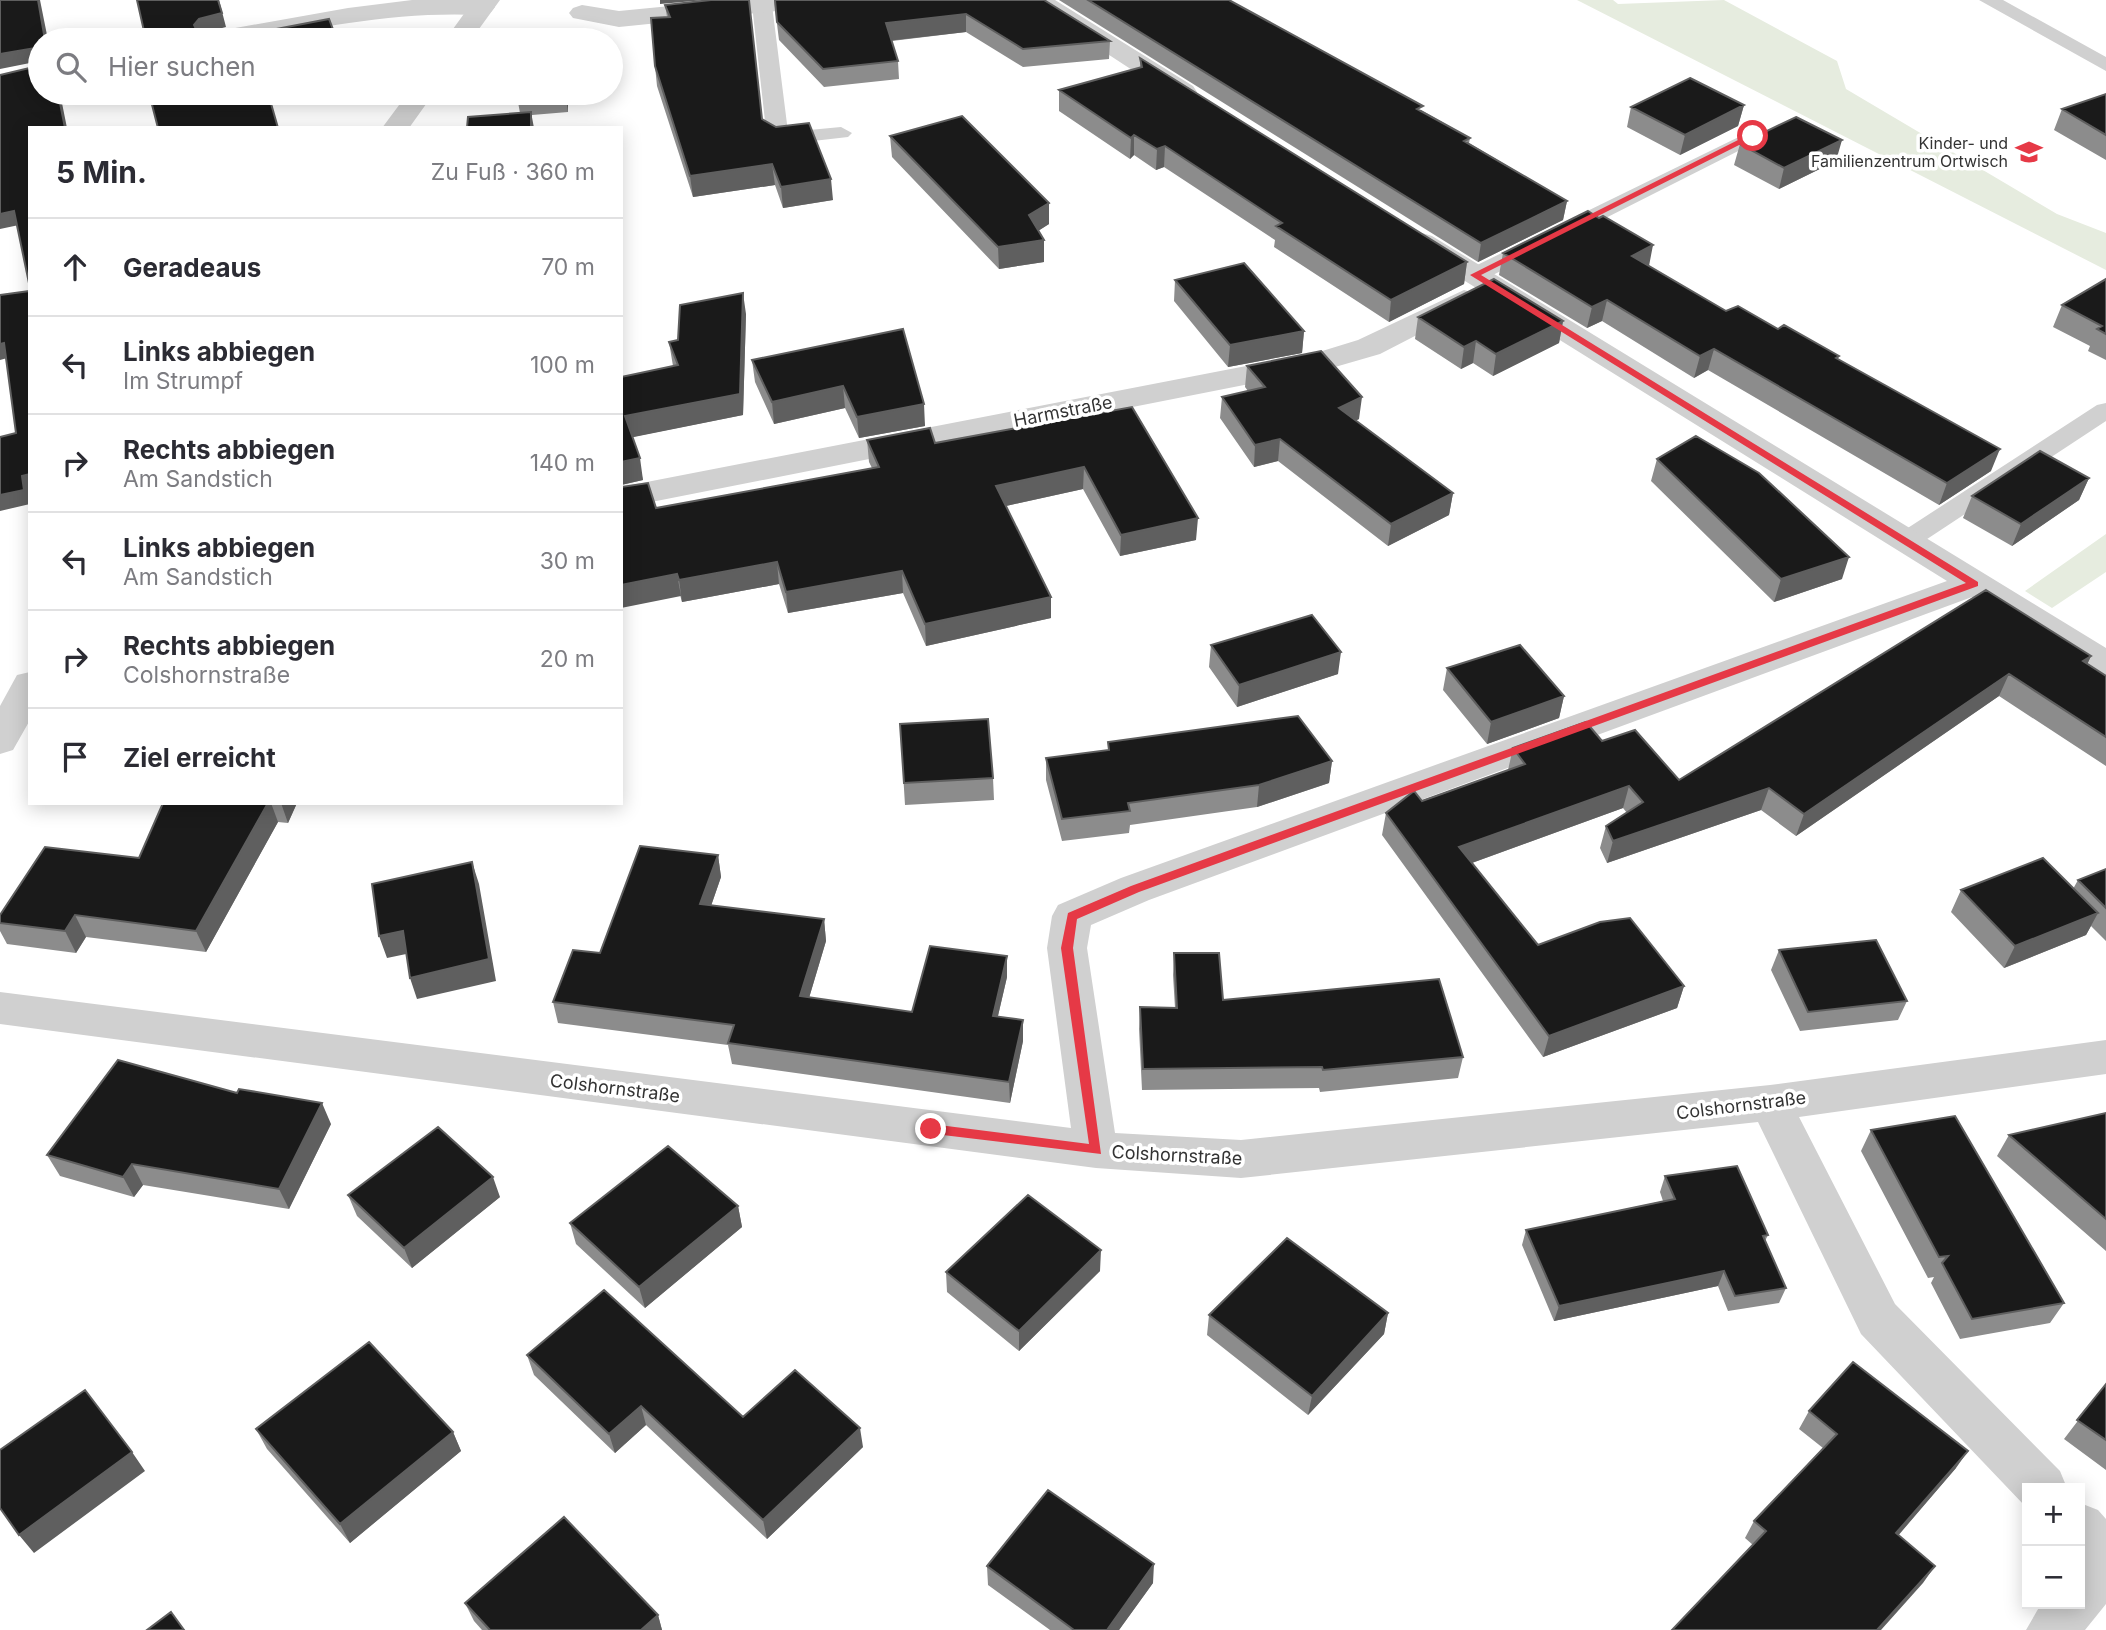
<!DOCTYPE html>
<html lang="de">
<meta charset="utf-8">
<style>
:root{--surface:#fff;--page:#f7f7f7;--text:#2b2b33;--muted:#7c7c81;--line:#e1e1e2}
body{margin:0;font-family:Inter,sans-serif;background:var(--page);color:var(--text)}
.controls{position:absolute;right:21px;bottom:21px;display:grid;overflow:hidden;border-radius:0px;box-shadow:0 4px 18px #0003}
.controls button{width:63px;height:63px;display:grid;place-items:center;padding:0;border:0;border-bottom:2px solid var(--line);background:var(--surface);color:var(--text);font:35px sans-serif}
.stop{position:absolute;width:21px;height:21px;margin:-16px;border:5px solid #e63946;border-radius:50%;background:#fff}
.stop.end{background:#e63946;border-color:#fff;box-shadow:0 2px 7px #0008}
.list{margin:0;padding:0;list-style:none}
h2{display:flex;justify-content:space-between;align-items:center;height:91px;margin:0;padding:0 28px;font-size:30px}
h2 small{font-size:23px;font-weight:400;color:var(--muted)}
.list li{display:grid;grid-template-columns:46px 1fr auto;gap:21px;align-items:center;box-sizing:border-box;height:98px;padding:0 28px;border-top:2px solid var(--line)}
.list b{display:block;font-size:26px;white-space:nowrap}
.list p{margin:0;font-size:23px;white-space:nowrap;color:var(--muted)}
.list em{font-size:23px;font-style:normal;color:var(--muted)}
.icon{flex:none;width:38px;height:38px;fill:none;stroke:currentColor;stroke-width:2;stroke-linecap:round;stroke-linejoin:round}
.map{position:relative;flex:none;width:2106px;height:1630px;overflow:hidden}
.search{position:absolute;background:var(--surface);box-shadow:0 4px 18px #0003;left:28px;top:28px;width:595px;height:77px;display:flex;align-items:center;gap:18px;box-sizing:border-box;padding:0 24px;border-radius:38px;color:var(--muted);font-size:26px}
.panel{position:absolute;background:var(--surface);box-shadow:0 4px 18px #0003;left:28px;top:126px;width:595px;height:679px;border-radius:0px}
.map>svg:first-child{display:block}
</style>
<div class="map">
<svg width="2106" height="1630" viewBox="0 0 2106 1630">
<rect width="100%" height="100%" fill="#fff"/>
<path fill="#e6ecdf" d="M1577,0H1613L1618,4L1724,0L1837,61L1846,89L2057,214L2106,233V270Z
M2106,534V572L2052,608L2025,591Z"/>
<g fill="none" stroke-linecap="round" stroke-linejoin="round">
<path fill="#d0d0d0" fill-rule="evenodd" d="M759,0L769,1L772,5L788,132L841,127L852,133L848,137L778,145L767,139L752,5Z
M1979,0H2003L2106,57V71Z
M1753,130L1760,132L1764,136L1760,140L1483,280L1475,282L1464,275L1467,270Z
M2106,403V421L1915,547L1906,549L1897,547L1893,541L1897,535L2097,405Z"/>
<path fill="#d0d0d0" fill-rule="evenodd" d="M412,0H484L495,7L491,12L482,15C437,13 393,16 349,23C298,30 251,42 200,40L204,35L213,32L348,8Z
M732,0H820L816,5L807,8L619,27L573,18L569,13L573,8L582,5L619,11Z
M1025,0H1055L1193,86L1197,92L1193,98H1175Z
M1422,233L1432,236L2106,648V676L2093,673L1972,597L1149,900L1091,925L1087,948L1115,1133L1241,1140L1770,1085L2106,1040V1074L1799,1117L1895,1304L2060,1471L2067,1488H2027V1506L2024,1505L1861,1334L1758,1122L1241,1178L1096,1168L0,1024V992L1071,1128L1047,948L1052,916L1058,905L1121,878L1947,581L1412,248L1407,242L1412,236Z
M1464,290L1475,293L1479,299L1475,305L1380,354L1335,367L621,508V487L1319,352L1358,340Z
M2080,1503L2098,1510L2106,1519V1604L2085,1630H2026L2041,1604H2080Z"/>
<path fill="#d0d0d0" fill-rule="evenodd" d="M474,0H500L471,40H445Z
M408,93H434L409,128H382Z
M30,672V720L13,750L0,754V706L17,675Z"/>
</g>
<path fill="#8c8c8c" d="M774,0H1044L1110,41L1109,59L1023,67L966,32L892,41L898,61L899,79L824,87L779,40Z
M1059,0H1229L1470,138L1469,143L1567,201L1563,220L1478,262Z
M665,5L762,119L833,200L783,208L775,185L693,197L657,86L655,66L667,17Z
M1140,58L1467,262L1464,284L1389,322L1274,247L1275,240L1164,167L1156,170L1134,155L1130,159L1059,111V90L1140,68Z
M518,93H568V112L532,115L520,113L518,102Z
M2106,94V160L2054,130L2062,109Z
M1744,105L1738,126L1680,155L1627,127L1631,107Z
M890,136L1049,224L1038,231L1044,262L999,269L892,157Z
M1740,144L1836,161L1779,189L1734,165Z
M1503,253L1649,266L1726,311L1778,329L1839,356L1838,359L1991,471L1939,505L1708,370L1694,378L1602,321L1587,328L1499,275Z
M2106,279V360L2088,351L2090,346L2053,327L2062,305Z
M1175,280L1304,331L1302,353L1228,367L1174,301Z
M746,314L743,415L632,437L643,480L621,485V377L673,366L669,342L678,340Z
M1418,317L1563,321L1559,343L1493,376L1473,363L1461,369L1415,339Z
M903,329L925,426L859,438L845,408L774,424L755,382L752,360Z
M1247,366L1359,419L1355,421L1453,493L1449,515L1388,546L1278,461L1254,467L1220,418L1222,397L1248,391L1245,387Z
M1132,407L1196,540L1120,556L1083,489L1006,506L1051,597V618L926,646L903,593L788,613L779,584L682,602L656,508L872,468L869,462L867,440L935,443Z
M1657,459L1842,579L1774,602L1651,481Z
M2089,478L2079,500L2012,546L1963,518L1972,496Z
M1986,590L2091,656L2087,664L2106,676V766L1999,696L1796,836L1761,810L1607,863L1600,848L1606,826L1627,813L1623,808L1472,863L1538,945L1684,986L1677,1008L1543,1057L1382,835L1386,813L1508,770L1513,748L1602,741L1679,780Z
M1211,645L1338,674L1237,707L1209,667Z
M1447,668L1564,696L1559,718L1487,744L1443,690Z
M900,724L993,778L994,800L905,805Z
M1108,742L1332,761L1329,783L1257,807L1130,825L1129,833L1062,841L1046,780V758L1108,750Z
M163,803H297L288,823L278,822L206,952L86,937L76,953L7,944L0,931V915L139,858Z
M718,855L721,877L711,906L824,919L826,941L809,998L912,1012L1007,956V977L998,1016L1023,1041L1010,1103L732,1064L728,1045L558,1023L553,1002L600,953Z
M2106,869V941L2091,926L2086,935L2004,968L1951,912L1961,890L2073,889L2078,880Z
M1779,950L1907,1001L1898,1020L1800,1031L1771,970Z
M1174,953L1223,1000L1463,1057L1458,1078L1320,1092L1319,1088L1142,1090L1139,1029L1140,1007L1175,1008L1173,975Z
M2106,1113V1251L1997,1156L2009,1135Z
M331,1124L289,1209L143,1185L134,1197L60,1176L47,1155Z
M1871,1130L2064,1303L2050,1323L1960,1339L1931,1283L1934,1277L1928,1278L1861,1151Z
M1665,1176L1768,1235L1765,1241L1786,1288L1779,1303L1728,1311L1718,1286L1554,1321L1522,1245L1526,1230L1663,1201L1660,1192Z
M348,1195L500,1197L412,1268L357,1216Z
M738,1206L742,1227L645,1308L576,1244L570,1223Z
M1100,1271L1019,1351L947,1292L946,1272Z
M1388,1313L1384,1334L1308,1415L1207,1335L1209,1315Z
M527,1355L743,1417L863,1447L767,1539L646,1425L615,1453L534,1375Z
M2106,1384V1470L2064,1439Z
M1809,1411L1956,1468L1898,1535L1923,1583L1753,1545L1745,1538L1754,1521L1823,1448L1799,1429Z
M256,1429L453,1432L461,1451L350,1543L267,1449Z
M987,1566L1153,1583L1119,1630H1050L988,1585Z
M465,1603L658,1615L662,1630H482L474,1621Z"/>
<path fill="#5f5f5f" d="M38,0H40L48,40H45Z
M219,0L226,27L203,33L198,38L194,25Z
M660,0H705L660,4Z
M966,14V32L887,41L886,23Z
M35,48L40,61L0,69V54Z
M58,93H60L67,128H65Z
M566,93H568V112L566,99Z
M1744,105L1738,126L1680,155L1685,135Z
M531,112L534,128H531Z
M1134,135V155L1130,159L1131,138Z
M1842,140L1836,161L1779,189L1784,168Z
M1165,146L1164,167L1156,170L1157,149Z
M772,164L775,185L693,197L690,176Z
M831,179L833,200L783,208L781,187Z
M1567,201L1563,220L1478,262L1481,243Z
M1049,203V224L1030,236L1029,215Z
M14,211L19,225L0,229V214Z
M1044,240V262L999,269L998,247Z
M1653,245L1649,266L1632,256Z
M1467,262L1464,284L1389,322L1391,300Z
M743,293L746,314L743,415L629,438L625,416L740,394Z
M1607,300L1602,321L1587,328L1592,307Z
M1563,321L1559,343L1493,376L1496,354Z
M1304,331L1302,353L1228,367L1230,345Z
M1476,341L1473,363L1461,369L1464,347Z
M4,343L11,357L0,360V344Z
M1714,349L1708,370L1694,378L1700,356Z
M843,386L845,408L774,424L772,402Z
M1362,397L1359,419L1336,430L1339,408Z
M924,404L925,426L859,438L857,417Z
M1280,439L1278,461L1254,467L1255,445Z
M2000,449L1991,471L1939,505L1947,483Z
M640,458L643,480L621,485V462Z
M1084,467L1083,489L997,508L996,486Z
M30,474V490H28L30,504L0,511V495L22,476Z
M2089,478L2079,500L2012,546L2021,524Z
M1453,493L1449,515L1388,546L1391,524Z
M1198,518L1196,540L1120,556L1121,535Z
M1849,557L1842,579L1774,602L1781,579Z
M777,562L779,584L682,602L679,580Z
M902,571L903,593L788,613L786,592Z
M677,574L681,596L621,608V585Z
M1051,597V618L926,646L925,624Z
M1341,652L1338,674L1237,707L1239,685Z
M2091,656L2081,678L2083,661Z
M2009,674L1999,696L1796,836L1804,814Z
M1564,696L1559,718L1487,744L1491,722Z
M1332,761L1329,783L1257,807L1259,785Z
M1629,786L1623,808L1455,869L1459,847Z
M1769,788L1761,810L1607,863L1613,841Z
M268,803H271L278,822L206,952L196,931Z
M281,803H297L288,823Z
M718,855L721,877L704,926L700,904Z
M472,862L479,884L496,981L417,999L410,978Z
M2098,913L2086,935L2004,968L2015,946Z
M75,915L86,937L76,953L65,931Z
M824,919L826,941L803,1018L800,996Z
M403,931L411,953L387,958L379,936Z
M1007,956V977L993,1037V1016Z
M1684,986L1677,1008L1543,1057L1549,1036Z
M1023,1020V1041L1010,1103L1009,1082Z
M322,1103L331,1124L289,1209L279,1189Z
M132,1164L143,1185L134,1197L123,1177Z
M493,1177L500,1197L412,1268L404,1248Z
M738,1206L742,1227L645,1308L639,1287Z
M1101,1250L1100,1271L1019,1351V1331Z
M1724,1271L1718,1286L1554,1321L1559,1306Z
M1388,1313L1384,1334L1308,1415L1312,1396Z
M641,1406L646,1425L615,1453L609,1434Z
M860,1428L863,1447L767,1539L763,1520Z
M453,1432L461,1451L350,1543L340,1524Z
M1968,1451L1956,1468L1885,1551L1896,1533Z
M132,1452L145,1471L34,1553L19,1535Z
M1154,1564L1153,1583L1119,1630H1107Z
M1935,1566L1923,1583L1881,1630H1877Z
M658,1615L662,1630H641Z"/>
<path fill="#1a1a1a" stroke="#5f5f5f" stroke-width="2" d="M0,0H38L45,40H40V93H58L65,128H30V288L14,211L0,214V75L38,66V50L35,48L0,54Z
M137,0H218L222,13L199,19L194,25L196,29H226L229,38L329,19L337,40H146Z
M711,0H749L762,119L776,127L809,123L831,179L781,187L772,164L690,176L655,66L651,18L670,17L665,5Z
M775,0H1044L1110,41L1023,49L966,14L886,23L898,61L823,69L777,22Z
M1088,0H1229L1423,106L1417,109L1470,138L1464,141L1567,201L1481,243Z
M1140,58L1467,262L1391,300L1276,226L1282,223L1165,146L1157,149L1134,135L1131,138L1059,90L1142,67Z
M1690,78L1744,105L1685,135L1631,107Z
M149,93H268L278,128H158Z
M518,93H566V99L518,102Z
M2106,94V135L2062,109Z
M531,112V128H467L468,117Z
M962,116L1049,203L1029,215L1044,240L998,247L890,136Z
M1796,117L1842,140L1784,168L1740,144Z
M1588,211L1599,218L1603,216L1653,245L1632,256L1726,311L1738,306L1778,329L1784,325L1839,356L1836,358L2000,449L1947,483L1714,349L1700,356L1607,300L1592,307L1503,253Z
M1244,263L1304,331L1230,345L1175,280Z
M1494,279L1563,321L1496,354L1476,341L1464,347L1418,317Z
M2106,279V334L2097,329L2102,326L2062,305Z
M30,291V474L22,476L24,490L0,495V437L16,433L4,343L0,344V295Z
M743,293L740,394L625,416L640,458L621,462V377L678,365L669,342L678,340L680,305Z
M903,329L924,404L857,417L843,386L772,402L752,360Z
M1321,351L1362,397L1339,408L1453,493L1391,524L1280,439L1255,445L1222,397L1265,387L1247,366Z
M1132,407L1198,518L1121,535L1084,467L996,486L1051,597L925,624L902,571L786,592L777,562L679,580L677,574L621,585V487L648,483L656,508L879,467L867,440L930,428L935,443Z
M1696,436L1759,473L1849,557L1781,579L1657,459Z
M2040,451L2089,478L2021,524L1972,496Z
M1986,590L2091,656L2083,661L2106,676V737L2009,674L1804,814L1769,788L1613,841L1606,826L1643,802L1629,786L1459,847L1538,945L1600,922L1630,918L1684,986L1549,1036L1386,813L1414,791L1422,801L1525,764L1513,748L1586,722L1602,741L1635,730L1679,780Z
M1312,615L1341,652L1239,685L1211,645Z
M1520,645L1564,696L1491,722L1447,668Z
M1298,716L1332,761L1259,785L1128,803L1130,811L1062,819L1046,758L1109,750L1108,742Z
M988,719L993,778L904,783L900,724Z
M163,803H268L196,931L75,915L65,931L0,923V915L45,847L139,858Z
M640,846L718,855L700,904L824,919L800,996L912,1012L930,946L1007,956L993,1016L1023,1020L1009,1082L728,1043L734,1025L553,1002L573,950L600,953Z
M2043,858L2098,913L2015,946L1961,890Z
M472,862L489,959L410,978L403,931L379,936L372,884Z
M2106,869V908L2078,880Z
M1876,940L1907,1001L1808,1012L1779,950Z
M1174,953H1219L1223,1000L1439,979L1463,1057L1323,1070L1322,1067L1143,1069L1140,1007L1177,1008Z
M118,1060L237,1093L239,1089L322,1103L279,1189L132,1164L123,1177L47,1155Z
M2106,1113V1219L2009,1135Z
M1955,1116L2064,1303L1972,1319L1942,1263L1948,1256L1939,1257L1871,1130Z
M438,1127L493,1177L404,1248L348,1195Z
M668,1146L738,1206L639,1287L570,1223Z
M1737,1166L1768,1235L1763,1236L1786,1288L1735,1296L1724,1271L1559,1306L1526,1230L1675,1199L1665,1176Z
M1028,1195L1101,1250L1019,1331L946,1272Z
M1287,1238L1388,1313L1312,1396L1209,1315Z
M604,1290L743,1417L795,1370L860,1428L763,1520L641,1406L609,1434L527,1355Z
M369,1342L453,1432L340,1524L256,1429Z
M1853,1362L1968,1451L1896,1533L1935,1566L1877,1630H1672L1766,1531L1754,1521L1837,1434L1809,1411Z
M2106,1384V1440L2077,1420Z
M85,1390L132,1452L19,1535L0,1508V1450Z
M1048,1490L1154,1564L1107,1630H1074L987,1566Z
M564,1517L658,1615L641,1630H490L465,1603Z
M171,1612L184,1630H147Z"/>
<path fill="#e63946" d="M1750,134L1757,136L1481,275L1978,582V586L1139,892L1077,919L1073,948L1101,1154L926,1133V1125L931,1124L1089,1144L1061,948L1068,913L1131,886L1966,583L1470,275Z"/>
<defs>
<symbol id="school-bare" viewBox="-9 -9 18 18"><path d="M0-5L7-2L0 1L-7-2ZM-4 1L0 2.5L4 1V4Q0 6-4 4Z" fill="#e63946" stroke="#fff" stroke-width="2.5" paint-order="stroke"/></symbol>
</defs>
<g fill-rule="evenodd">
<use href="#school-bare" x="2010" y="133" width="38" height="38"/>
</g>
<g text-anchor="middle" dominant-baseline="central" stroke-width="7" stroke-linejoin="round" paint-order="stroke">
<g font-size="16" fill="#333" stroke="#fff" text-anchor="end">
<text x="2008" y="143">Kinder- und<tspan x="2008" dy="18">Familienzentrum Ortwisch</tspan></text>
</g>
<g font-size="18" fill="#333" stroke="#fff">
<text transform="translate(1063 411) rotate(-11)">Harmstraße</text>
<text transform="translate(615 1088) rotate(7)">Colshornstraße</text>
<text transform="translate(1741 1105) rotate(-7)">Colshornstraße</text>
<text transform="translate(1177 1155) rotate(3)">Colshornstraße</text>
</g>
</g>
</svg>
<div class="controls">
<button>+</button>
<button>−</button>
</div>
<div class="stop" style="left:1753px;top:136px"></div>
<div class="stop end" style="left:931px;top:1129px"></div>
<div class="search"><svg class="icon" aria-label="search" viewBox="0 0 24 24"><circle cx="10" cy="10" r="6"/><path d="M15 15l6 6"/></svg>Hier suchen</div>
<section class="panel">
<h2>5 Min.<small>Zu Fuß · 360 m</small></h2>
<ul class="list">
<li><svg class="icon" aria-label="ahead" viewBox="0 0 24 24"><path d="M12 20V5M6 11l6-6 6 6"/></svg><div><b>Geradeaus</b></div><em>70 m</em></li>
<li><svg class="icon" aria-label="left" viewBox="0 0 24 24"><path d="M17 20v-9H6M10 6l-5 5 5 5"/></svg><div><b>Links abbiegen</b><p>Im Strumpf</p></div><em>100 m</em></li>
<li><svg class="icon" aria-label="right" viewBox="0 0 24 24"><path d="M7 20v-9h11M14 6l5 5-5 5"/></svg><div><b>Rechts abbiegen</b><p>Am Sandstich</p></div><em>140 m</em></li>
<li><svg class="icon" aria-label="left" viewBox="0 0 24 24"><path d="M17 20v-9H6M10 6l-5 5 5 5"/></svg><div><b>Links abbiegen</b><p>Am Sandstich</p></div><em>30 m</em></li>
<li><svg class="icon" aria-label="right" viewBox="0 0 24 24"><path d="M7 20v-9h11M14 6l5 5-5 5"/></svg><div><b>Rechts abbiegen</b><p>Colshornstraße</p></div><em>20 m</em></li>
<li><svg class="icon" aria-label="arrive" viewBox="0 0 24 24"><path d="M6 21V4h12l-3 4 3 4H6"/></svg><div><b>Ziel erreicht</b></div></li>
</ul>
</section>
</div>
